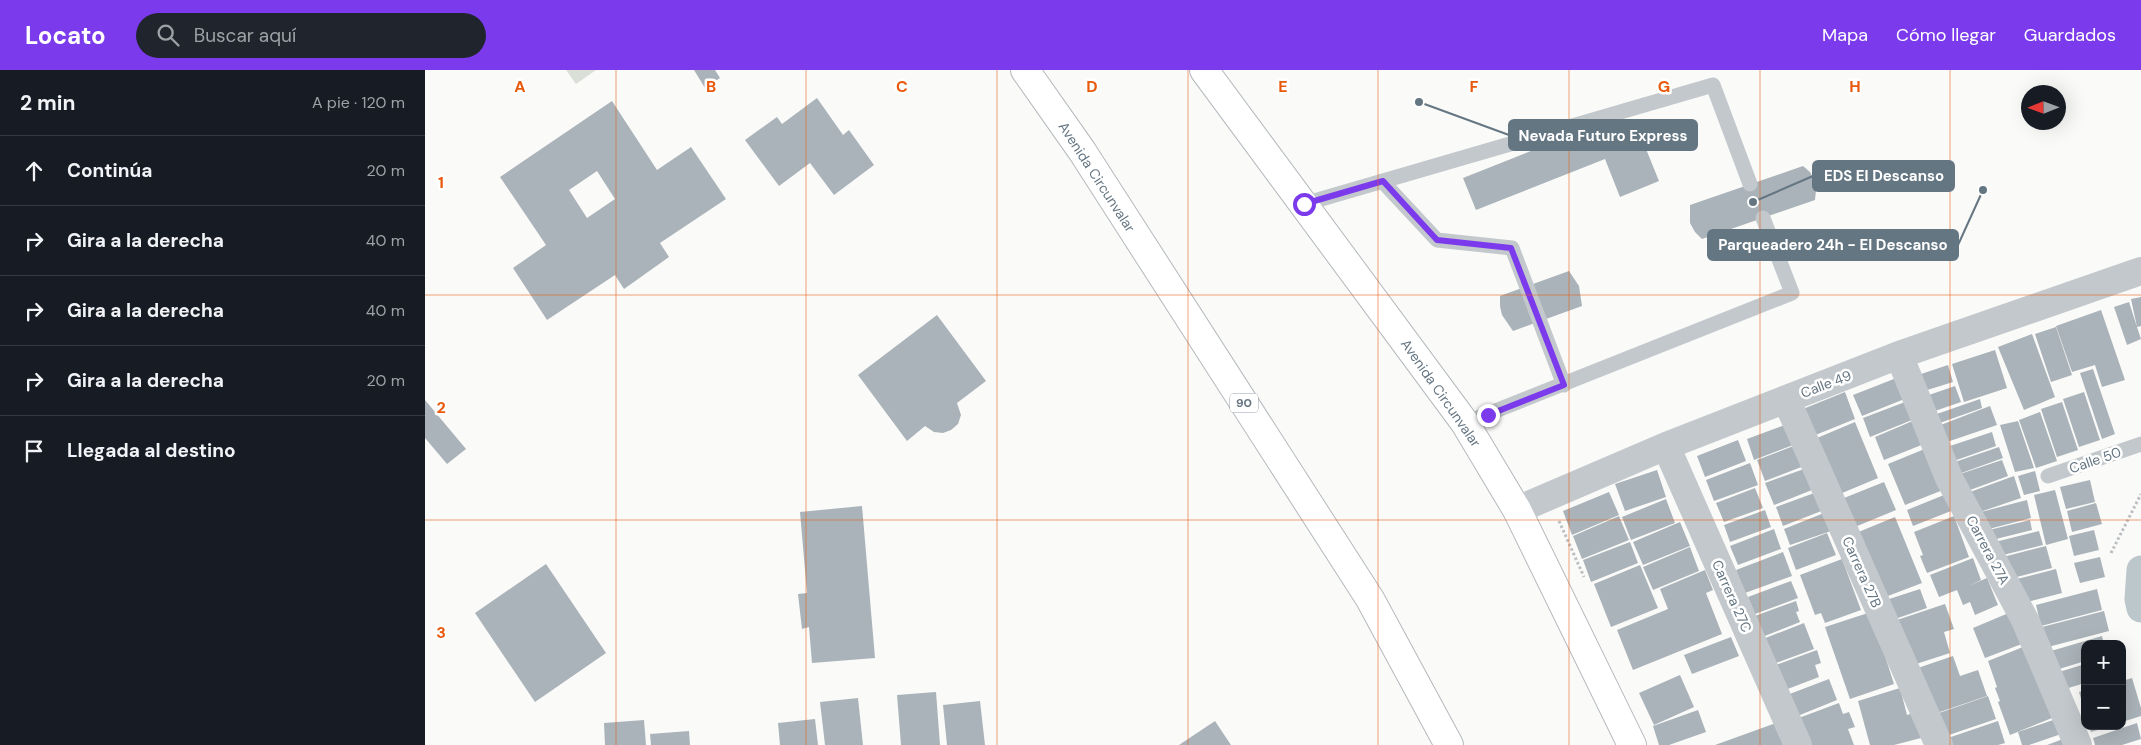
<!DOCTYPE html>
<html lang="es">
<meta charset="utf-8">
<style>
:root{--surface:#171b24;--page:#20242c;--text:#f1f3f6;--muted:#9ea1a6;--line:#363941;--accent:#7c3aed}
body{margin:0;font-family:"DM Sans",sans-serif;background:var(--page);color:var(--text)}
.controls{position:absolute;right:15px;bottom:15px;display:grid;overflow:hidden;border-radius:10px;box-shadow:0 5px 20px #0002}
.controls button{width:45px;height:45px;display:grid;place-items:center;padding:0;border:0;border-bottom:1px solid var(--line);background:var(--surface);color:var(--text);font:25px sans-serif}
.compass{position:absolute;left:1596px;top:15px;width:45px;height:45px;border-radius:50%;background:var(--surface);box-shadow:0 5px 20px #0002;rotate:269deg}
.stop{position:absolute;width:15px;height:15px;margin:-11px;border:4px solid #7c3aed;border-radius:50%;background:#fff}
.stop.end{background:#7c3aed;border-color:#fff;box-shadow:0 1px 5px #0008}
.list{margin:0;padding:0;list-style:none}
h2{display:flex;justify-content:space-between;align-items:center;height:65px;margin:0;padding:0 20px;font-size:21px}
h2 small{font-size:16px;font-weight:400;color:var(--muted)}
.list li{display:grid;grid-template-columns:32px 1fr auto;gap:15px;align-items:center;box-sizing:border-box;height:70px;padding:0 20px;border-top:1px solid var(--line)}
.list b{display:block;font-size:19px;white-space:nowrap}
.list em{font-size:16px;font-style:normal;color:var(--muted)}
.icon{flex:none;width:28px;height:28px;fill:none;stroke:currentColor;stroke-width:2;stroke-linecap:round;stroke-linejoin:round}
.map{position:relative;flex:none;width:1716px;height:675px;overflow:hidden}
header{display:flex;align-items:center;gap:30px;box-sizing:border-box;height:70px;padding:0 25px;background:var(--accent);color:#fff}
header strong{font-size:24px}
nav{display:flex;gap:28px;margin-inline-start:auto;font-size:18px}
.search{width:350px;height:45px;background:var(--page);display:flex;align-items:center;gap:12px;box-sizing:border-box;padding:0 18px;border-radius:28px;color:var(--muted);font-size:19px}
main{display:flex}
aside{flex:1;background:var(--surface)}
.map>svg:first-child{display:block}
</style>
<header>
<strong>Locato</strong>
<div class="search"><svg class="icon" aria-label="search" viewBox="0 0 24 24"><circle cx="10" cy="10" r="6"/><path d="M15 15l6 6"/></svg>Buscar aquí</div>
<nav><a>Mapa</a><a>Cómo llegar</a><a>Guardados</a></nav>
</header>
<main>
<aside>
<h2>2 min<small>A pie · 120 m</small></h2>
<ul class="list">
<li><svg class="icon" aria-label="ahead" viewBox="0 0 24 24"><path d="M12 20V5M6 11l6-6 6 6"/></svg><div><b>Continúa</b></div><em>20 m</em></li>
<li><svg class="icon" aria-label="right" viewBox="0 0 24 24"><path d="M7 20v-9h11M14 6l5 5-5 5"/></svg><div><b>Gira a la derecha</b></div><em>40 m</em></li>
<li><svg class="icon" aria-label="right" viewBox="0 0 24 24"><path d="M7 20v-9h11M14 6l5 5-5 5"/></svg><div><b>Gira a la derecha</b></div><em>40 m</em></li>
<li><svg class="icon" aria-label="right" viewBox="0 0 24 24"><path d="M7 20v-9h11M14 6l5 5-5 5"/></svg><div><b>Gira a la derecha</b></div><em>20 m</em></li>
<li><svg class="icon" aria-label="arrive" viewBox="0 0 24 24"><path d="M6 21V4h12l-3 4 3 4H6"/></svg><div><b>Llegada al destino</b></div></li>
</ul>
</aside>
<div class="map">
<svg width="1716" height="675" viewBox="0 0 1716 675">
<rect width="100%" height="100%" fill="#fafaf8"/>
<path fill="#dadfd7" d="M141,0H171L151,14Z"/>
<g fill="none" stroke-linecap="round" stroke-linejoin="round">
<path stroke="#bbc7cb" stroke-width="29" d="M1716,500L1714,529L1716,538"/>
</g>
<path fill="#aab3b9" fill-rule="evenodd" d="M269,0H290L295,8L280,18Z
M392,28L418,65L424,60L449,95L409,125L385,93L354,116L320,70L352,47L357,54Z
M187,31L232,100L266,77L301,129L235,173L244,187L199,219L190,205L122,250L88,198L121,175L75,107ZM172,101L190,129L162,148L144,120Z
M1210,52L1234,111L1195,127L1180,89L1051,140L1038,108L1176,53L1181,64Z
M1378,96L1385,102L1389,110L1391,120L1390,130L1277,169L1270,162L1265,153V135Z
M1144,201L1154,216L1157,236L1088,261L1077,245L1075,236V226Z
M1716,227V256L1712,257L1716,269L1702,275L1689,237L1704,232L1712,257L1706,229Z
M1676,240L1700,310L1677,317L1670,295L1647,302L1631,256Z
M512,245L561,311L532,333L536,345L533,354L526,360L518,363L509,362L500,356L482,371L433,305Z
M1631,257L1647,305L1626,312L1610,264Z
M1607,264L1630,327L1599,340L1573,277Z
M1570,280L1582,318L1539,332L1527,294Z
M1523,295L1528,312L1499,321L1493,305Z
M1668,299L1690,364L1677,369L1655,303Z
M1474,307L1482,328L1437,346L1428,325Z
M1530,316L1536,332L1507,342L1501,326Z
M1420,322L1430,349L1388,366L1378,339Z
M1659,322L1675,370L1654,377L1638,329Z
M1555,329L1557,338L1509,355L1506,346Z
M0,330L41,379L22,394L0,368Z
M1480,332L1487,350L1445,367L1438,348Z
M1637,332L1653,380L1632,387L1616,339Z
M1565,336L1572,355L1519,373L1513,356Z
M1615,342L1632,391L1611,398L1594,350Z
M1490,350L1499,374L1459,390L1450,367Z
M1593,351L1609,398L1590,402L1575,355Z
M1430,352L1453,408L1410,426L1392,368Z
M1360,355L1368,375L1329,390L1322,369Z
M1567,362L1571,376L1523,393L1519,378Z
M1313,370L1321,391L1280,407L1272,386Z
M1371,375L1379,396L1340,411L1332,390Z
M1574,377L1578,388L1528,406L1524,394Z
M1502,378L1518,420L1480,435L1463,394Z
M1577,390L1583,406L1537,423L1532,405Z
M1325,393L1333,415L1289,431L1281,410Z
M1379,399L1387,420L1349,435L1340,413Z
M1232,400L1241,427L1200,441L1190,414Z
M1610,401L1615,421L1599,425L1593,406Z
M1589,406L1596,428L1552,443L1545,422Z
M1665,410L1670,432L1641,439L1635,417Z
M1459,412L1471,440L1425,459L1414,430Z
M1330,418L1338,438L1299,452L1291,433Z
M1630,420L1643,469L1621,475L1609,425Z
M1184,422L1194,445L1147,465L1138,441Z
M1392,422L1399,440L1358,456L1351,437Z
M1519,425L1526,441L1488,456L1482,440Z
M1241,429L1250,453L1206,470L1197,447Z
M1602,430L1606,448L1560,460L1556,442Z
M1671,433L1677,454L1647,462L1642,441Z
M437,436L450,588L387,593L384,557L377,559L373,524L382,523L375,442Z
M1340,440L1346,457L1305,472L1299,455Z
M1399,443L1406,461L1365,475L1359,459Z
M1194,446L1204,470L1157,489L1148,466Z
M1529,446L1544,487L1502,503L1495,486L1498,485L1489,462Z
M1470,447L1497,513L1455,529L1431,463Z
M1605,450L1607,460L1567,470L1564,460Z
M1255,452L1265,476L1218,495L1208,472Z
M1349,459L1356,479L1313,495L1305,476Z
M1669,460L1674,480L1649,486L1644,466Z
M1614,461L1618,475L1574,486L1570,472Z
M1402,463L1411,485L1371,500L1363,478Z
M1205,472L1213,493L1166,512L1158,490Z
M1621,476L1627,498L1584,509L1578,487Z
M1265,477L1274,501L1228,520L1218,497Z
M1358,482L1367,506L1320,523L1311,500Z
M1675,487L1680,507L1655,513L1649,493Z
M1548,488L1556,510L1543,516L1562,508L1573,535L1550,545L1545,532L1538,535L1532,520L1514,527L1505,505Z
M1417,489L1436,540L1400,553L1396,543L1390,545L1375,505Z
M121,494L181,583L110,632L50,543Z
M1215,495L1233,538L1186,557L1169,514Z
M1631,499L1637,523L1598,533L1592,509Z
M1280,500L1288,520L1281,523L1297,564L1208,600L1192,560L1243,539L1235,519Z
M1366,511L1373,528L1330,544L1323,527Z
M1495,519L1502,538L1464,551L1458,531Z
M1672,519L1677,540L1616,556L1611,535Z
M1371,531L1374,541L1371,542L1375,552L1337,567L1330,546Z
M1520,534L1529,559L1519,562L1525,583L1485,596L1469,551Z
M1679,541L1684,561L1623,577L1617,557Z
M1446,542L1469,614L1425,629L1400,557Z
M1586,542L1602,572L1560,588L1548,558Z
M1379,553L1389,579L1348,594L1338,569Z
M1677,566L1679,574H1660V591L1631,600L1626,581Z
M1306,567L1314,586L1267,604L1259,585Z
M1603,575L1632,646L1585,665L1573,632L1575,631L1570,618L1572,617L1563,591Z
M1392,580L1396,593L1390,595L1394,607L1360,620L1351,595Z
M1528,586L1535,606L1553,600L1562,626L1503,646L1487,600Z
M1660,594V613L1640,619L1634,602Z
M1255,605L1269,637L1229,655L1214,623Z
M1707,608L1716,638V646L1697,652V611Z
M1404,609L1412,630L1370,647L1362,625Z
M1475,618L1482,645L1488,643L1496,668L1469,675H1445L1433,631Z
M1660,620V639H1659L1654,622Z
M511,622L515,675H476L472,625Z
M1563,626L1571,649L1521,666L1514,643Z
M433,628L438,675H400L395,632Z
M555,631L560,675H522L518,635Z
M1414,633L1418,644L1424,642L1430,657L1423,659L1429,675H1380L1371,649Z
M1273,640L1281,662L1244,675H1234L1228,656Z
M1637,647L1642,662L1604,675H1597L1593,662Z
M390,649L393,675H355L353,653Z
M219,650L221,675H180L179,653Z
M790,651L806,675H754Z
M1573,651L1580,673L1573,675H1519L1517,670Z
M1351,653L1360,675H1290Z
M1712,653L1716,669L1697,675H1670L1668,668Z
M1664,656H1683V657L1666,662Z
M264,661L265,675H226L225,664Z
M1646,666L1649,675H1622Z"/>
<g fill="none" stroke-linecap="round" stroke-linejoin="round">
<defs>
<path id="highway" d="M600,0L657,81L945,529L1024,675
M779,0L1040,353L1092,440L1207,675"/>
</defs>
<use href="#highway" stroke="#b4b9bd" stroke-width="30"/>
<path stroke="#bbbfc2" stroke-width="3" stroke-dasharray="2.5 2.5" stroke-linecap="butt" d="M1134,451L1159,507
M1686,483L1716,424"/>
<path stroke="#c3c8cc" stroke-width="15" d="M957,111L1012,170L1087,178L1139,315
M879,134L1288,15L1325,114
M1040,353L1367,223L1338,148
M1623,406L1716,374"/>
<path stroke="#c3c8cc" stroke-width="28" d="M1474,285L1524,408L1600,550L1653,675
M1361,329L1514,675
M1241,376L1373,675
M1092,440L1241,376L1474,285L1716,201"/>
<use href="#highway" stroke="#fff" stroke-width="28"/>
</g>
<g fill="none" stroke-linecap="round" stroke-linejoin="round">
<path stroke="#7c3aed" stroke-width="6" d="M879,134L958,111L1012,170L1086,178L1139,315L1063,345"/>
</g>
<path fill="none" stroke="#e8590c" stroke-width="1" stroke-opacity="0.55" d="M191,0V675M381,0V675M572,0V675M763,0V675M953,0V675M1144,0V675M1335,0V675M1525,0V675M0,225H1716M0,450H1716"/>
<g text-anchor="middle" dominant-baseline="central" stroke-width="5" stroke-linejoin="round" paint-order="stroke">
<rect fill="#fff" stroke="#939fa8" stroke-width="1" x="805" y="323.5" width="28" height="19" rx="4"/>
<g font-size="12" font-weight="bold" fill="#657683">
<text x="819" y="333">90</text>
</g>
<g font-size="14" fill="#657683" stroke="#fff">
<text transform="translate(672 107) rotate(57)">Avenida Circunvalar</text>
<text transform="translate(1401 314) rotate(-21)">Calle 49</text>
<text transform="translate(1016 323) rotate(55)">Avenida Circunvalar</text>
<text transform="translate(1670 390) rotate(-19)">Calle 50</text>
<text transform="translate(1563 480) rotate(62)">Carrera 27A</text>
<text transform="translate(1437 502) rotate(66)">Carrera 27B</text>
<text transform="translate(1307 526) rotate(66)">Carrera 27C</text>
</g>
</g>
<g font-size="16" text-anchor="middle" font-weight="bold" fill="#e8590c" stroke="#fff" stroke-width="5" stroke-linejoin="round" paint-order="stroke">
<text x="95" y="22">A</text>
<text x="286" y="22">B</text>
<text x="477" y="22">C</text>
<text x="667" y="22">D</text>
<text x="858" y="22">E</text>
<text x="1049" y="22">F</text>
<text x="1239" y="22">G</text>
<text x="1430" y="22">H</text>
<text x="16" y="118">1</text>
<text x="16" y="343">2</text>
<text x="16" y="568">3</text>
</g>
<path fill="none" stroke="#657683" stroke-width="2" d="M994 32L1084 65M1328 132L1388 106M1558 120L1533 175"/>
<g fill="#657683" stroke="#fff" stroke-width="2">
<circle cx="994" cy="32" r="5"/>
<circle cx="1328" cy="132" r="5"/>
<circle cx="1558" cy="120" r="5"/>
</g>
<g fill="#657683" stroke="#657683" stroke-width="2">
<rect x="1084" y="50" width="188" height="30" rx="5"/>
<rect x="1388" y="91" width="141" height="30" rx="5"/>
<rect x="1283" y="160" width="250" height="30" rx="5"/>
</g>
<g font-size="15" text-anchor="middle" font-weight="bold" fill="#fff">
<text x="1178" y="71">Nevada Futuro Express</text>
<text x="1459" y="111">EDS El Descanso</text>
<text x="1408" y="180">Parqueadero 24h - El Descanso</text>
</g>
</svg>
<div class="controls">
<button>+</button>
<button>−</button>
</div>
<svg class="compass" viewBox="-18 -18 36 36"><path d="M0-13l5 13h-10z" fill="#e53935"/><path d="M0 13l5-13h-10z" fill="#9ea1a6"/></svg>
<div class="stop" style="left:879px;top:134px"></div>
<div class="stop end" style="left:1063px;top:345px"></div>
</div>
</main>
